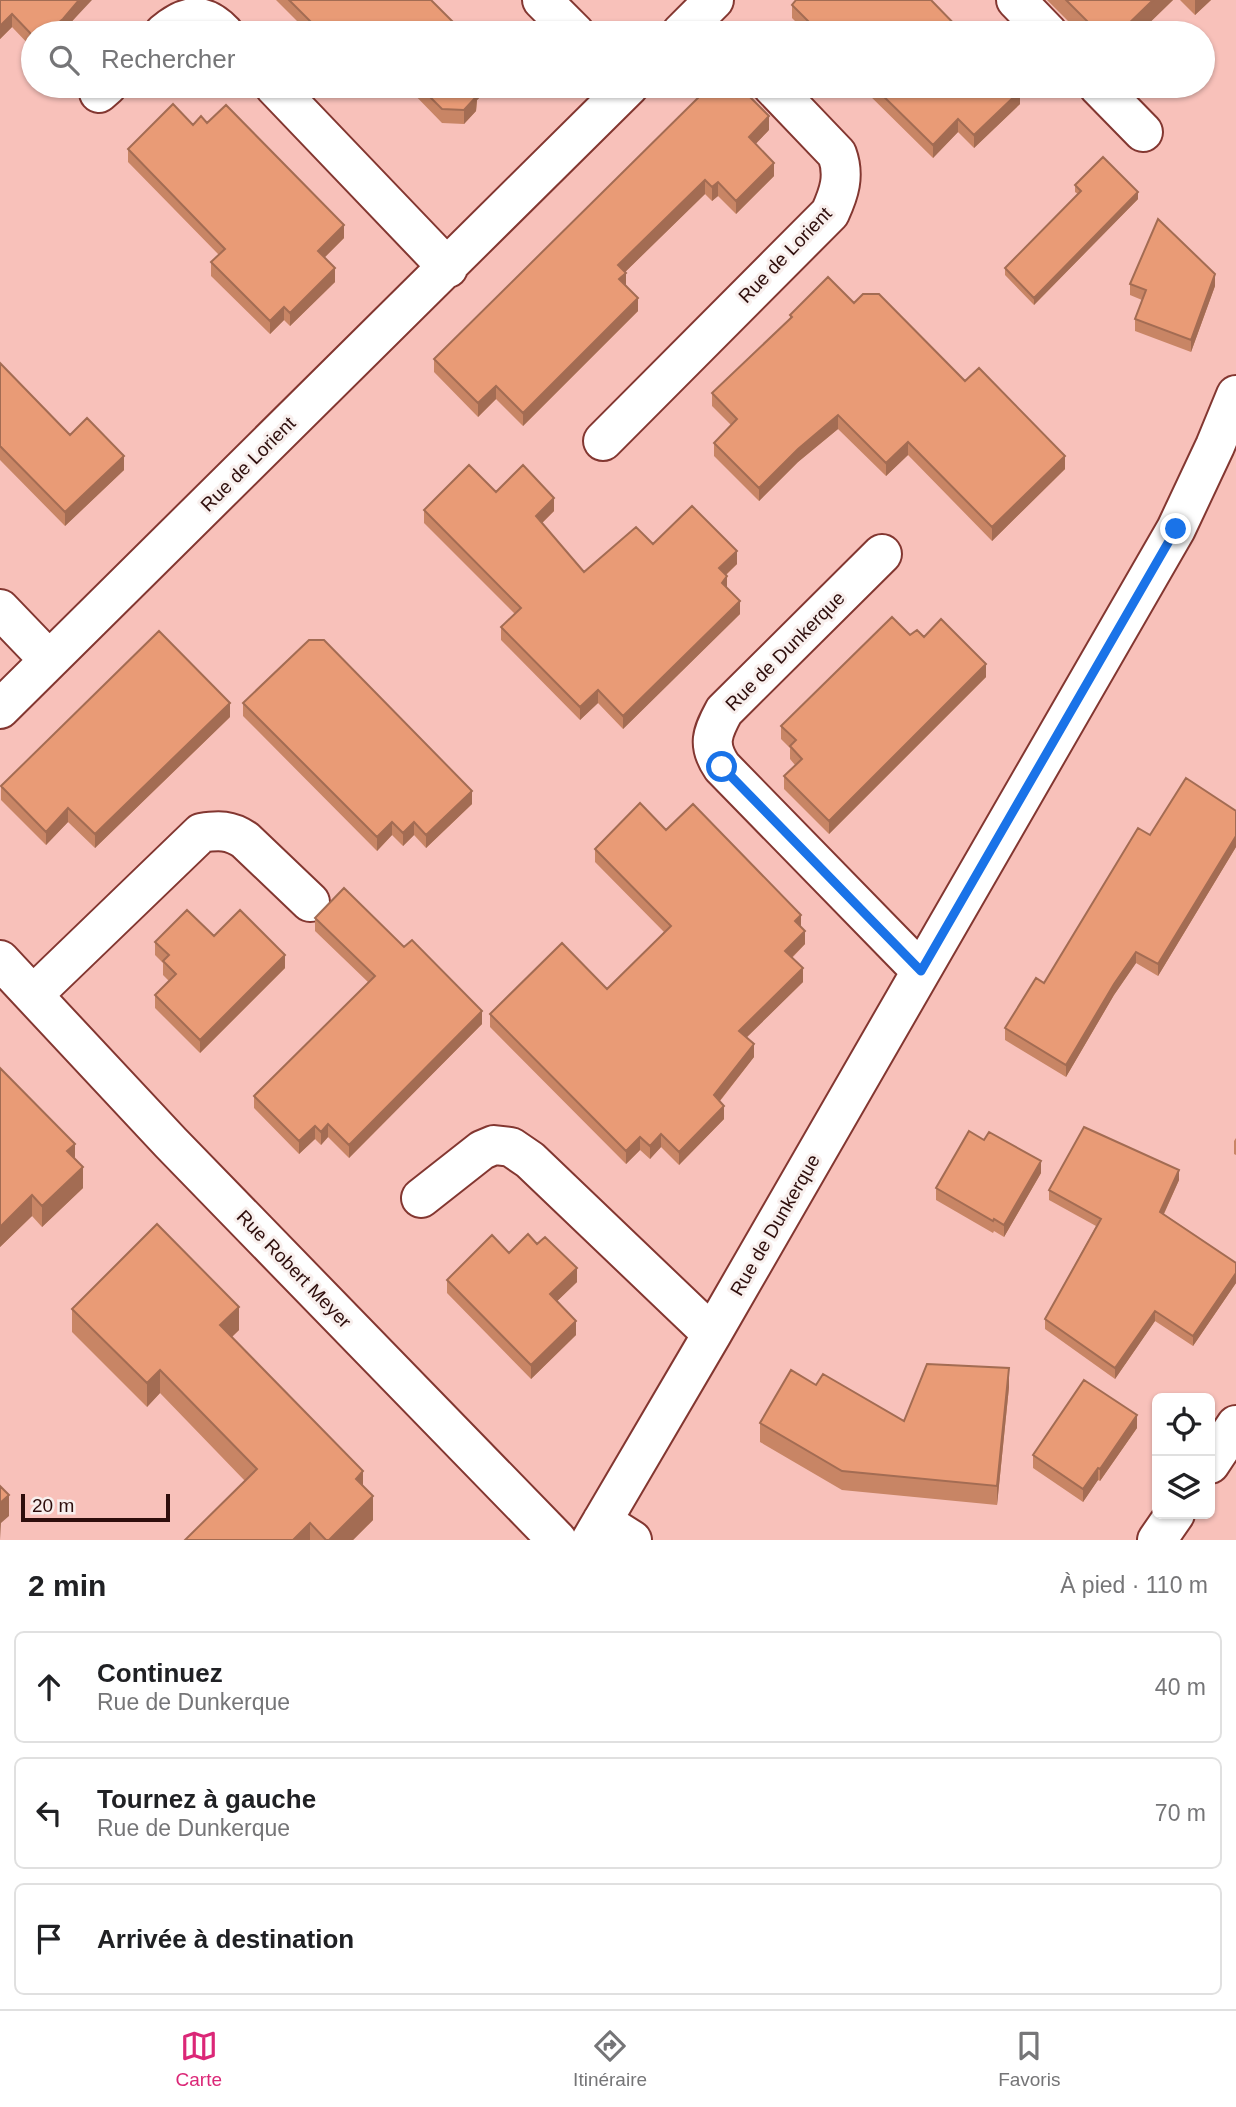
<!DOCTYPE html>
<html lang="fr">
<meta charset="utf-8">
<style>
:root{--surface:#fff;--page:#f6f6f6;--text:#202124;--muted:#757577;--line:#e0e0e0;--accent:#db2777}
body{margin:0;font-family:Arial,sans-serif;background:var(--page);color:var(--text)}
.controls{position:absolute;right:21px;bottom:21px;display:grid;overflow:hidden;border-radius:10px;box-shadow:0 2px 5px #0004}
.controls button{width:63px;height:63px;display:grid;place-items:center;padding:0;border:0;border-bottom:2px solid var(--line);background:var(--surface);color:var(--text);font:35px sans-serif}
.scale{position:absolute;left:21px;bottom:18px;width:149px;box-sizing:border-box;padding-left:7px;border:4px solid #2e0e0c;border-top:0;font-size:19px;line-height:24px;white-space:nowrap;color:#2e0e0c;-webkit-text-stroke:5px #f8efed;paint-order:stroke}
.stop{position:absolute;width:21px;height:21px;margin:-16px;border:5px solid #1a73e8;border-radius:50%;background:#fff}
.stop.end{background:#1a73e8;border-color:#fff;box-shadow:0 2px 7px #0008}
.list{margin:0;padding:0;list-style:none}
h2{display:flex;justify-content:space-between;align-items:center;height:91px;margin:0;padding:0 28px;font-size:30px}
h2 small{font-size:23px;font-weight:400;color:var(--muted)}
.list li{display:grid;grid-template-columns:46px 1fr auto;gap:21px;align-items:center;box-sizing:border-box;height:112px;margin:0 14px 14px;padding:0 14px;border:2px solid var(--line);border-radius:10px}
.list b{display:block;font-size:26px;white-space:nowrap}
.list p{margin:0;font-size:23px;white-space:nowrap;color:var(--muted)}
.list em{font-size:23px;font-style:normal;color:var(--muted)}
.icon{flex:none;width:38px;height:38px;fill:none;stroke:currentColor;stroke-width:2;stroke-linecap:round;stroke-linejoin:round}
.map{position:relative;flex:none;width:1236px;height:1540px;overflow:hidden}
.search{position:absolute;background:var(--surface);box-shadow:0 2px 5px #0004;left:21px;right:21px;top:21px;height:77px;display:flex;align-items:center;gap:18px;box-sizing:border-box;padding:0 24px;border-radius:38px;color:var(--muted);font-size:26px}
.sheet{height:469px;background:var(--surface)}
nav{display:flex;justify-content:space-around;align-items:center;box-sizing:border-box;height:98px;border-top:2px solid var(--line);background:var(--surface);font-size:19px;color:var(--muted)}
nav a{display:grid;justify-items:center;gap:4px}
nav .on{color:var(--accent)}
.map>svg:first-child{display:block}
</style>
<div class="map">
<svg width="1236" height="1540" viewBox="0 0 1236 1540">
<rect width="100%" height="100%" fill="#f8c1ba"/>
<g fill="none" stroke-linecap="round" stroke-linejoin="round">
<defs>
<path id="minor" d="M542,0L575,33
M1016,0L1048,33
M164,33C186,14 203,11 224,33
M681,33L714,0
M274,86L448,268
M1098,86L1143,132
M99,93L107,86
M603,441L830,213C839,193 845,176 837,154L772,86
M882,554L724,711C712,733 707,745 722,767L921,971
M0,609L49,660
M0,709L629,86
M0,960L171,1143L557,1540
M33,995L201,833C219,830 230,830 245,840L310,902
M421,1198L482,1150L494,1145L511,1147L530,1160L712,1334
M1210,1464L1236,1425
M602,1521L632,1540
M591,1540L712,1334L1176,529L1215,446L1236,395
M1157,1540L1175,1514"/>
</defs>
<use href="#minor" stroke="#833731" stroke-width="42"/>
<use href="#minor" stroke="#fff" stroke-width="38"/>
</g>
<path fill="#c88565" d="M0,0L79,13L63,32L33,33V49L12,27L0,39Z
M276,0H431L464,33H309Z
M1047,0H1173L1139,33H1080Z
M1180,0H1211L1195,15Z
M792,5L963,33H807L792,18Z
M406,86H492L477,100L476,111L464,124L442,123Z
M860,86H1015L1020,104L974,148L958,132L933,158Z
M207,123L344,238L324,258L335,282L290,326L284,320L270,334L211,276V262L219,255L128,162V149L193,125Z
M769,130L755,144L774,176L736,214L718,196L712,201L705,194L625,272L626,285L638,311L523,426L496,399L478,417L434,372V359Z
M1075,185L1138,199L1034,305L1005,275V268L1078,194L1075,192Z
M1130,284L1215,286L1191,352L1135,331V319L1142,300L1130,295Z
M854,303L965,381L1065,469L992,541L908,455L886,476L838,429L798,462L759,501L714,456V443L731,425L712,406V393L790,318V315Z
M0,363L70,435L124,470L65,526L0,460Z
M496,492L554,511L542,523L584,572L653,544L737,564L726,575L727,588L740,614L623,729L598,703L580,720L501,640V627L515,614L424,523V510Z
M910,635L924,637L986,677L829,834L784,789V776L795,765L790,759V748L781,739V726Z
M243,703L472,804L426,848L414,835L403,846L392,835L377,851L243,716Z
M230,717L95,848L68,822L46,845L1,800V786Z
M1236,811V847L1158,976L1136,963L1114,995L1066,1077L1005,1040V1028L1044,983L1150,835Z
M666,830L801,927L805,944L792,958L803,982L746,1037L754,1057L720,1101L724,1119L679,1165L661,1147L650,1159L640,1150L626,1164L490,1027V1014L607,989L664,932L595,862V849Z
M315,918L482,1024L349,1158L328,1137L321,1145L315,1139L299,1154L254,1108V1096L369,983L315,931Z
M214,936L285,968L200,1053L155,1008V995L169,981L163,975V963L155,955V942Z
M0,1068L75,1159L83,1188L42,1227L32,1216L0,1247Z
M1236,1138V1155L1234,1154V1141Z
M1041,1173L1004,1237L994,1231L993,1233L936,1200V1188Z
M1179,1180L1164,1214L1236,1263V1283L1193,1346L1155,1321L1115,1379L1045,1329V1319L1096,1226L1049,1200V1190Z
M509,1253L577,1282L557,1301L576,1335L531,1379L447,1293V1280Z
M72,1309L239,1330L232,1337L363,1487L373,1520L353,1540H185L245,1481L160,1393L147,1407L72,1332Z
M816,1385L904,1421L1009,1387L997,1505L842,1490L760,1442V1423Z
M1137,1428L1100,1481L1098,1480L1083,1502L1033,1468V1455Z"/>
<path fill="#a36c53" d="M79,0H92L61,33H45Z
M1153,0H1173L1139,33H1119Z
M1195,0H1211L1195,15Z
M12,14V27L0,39V26Z
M358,23V33H347Z
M478,86H492L477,100L476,111L464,124V110Z
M1020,91V104L974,148V135Z
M769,116V130L749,151V137Z
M958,119V132L933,158V145Z
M774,163V176L736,214V201Z
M705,180V194L618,279V265Z
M718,182V196L712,201V187Z
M1138,192V199L1034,305V298Z
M344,225V238L318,264V251Z
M335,268V282L290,326V313Z
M626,273V287L619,279Z
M1215,274V286L1191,352V340Z
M638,298V311L523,426V413Z
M284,307V320L270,334V321Z
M496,386V399L478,417V403Z
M838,415V429L798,462L759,501V488L798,449Z
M908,442V455L886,476V463Z
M124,456V470L65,526V512Z
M1065,456V469L992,541V527Z
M554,498V511L536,529V516Z
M737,551V564L719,581V568Z
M727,576V589L722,583Z
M740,601V614L623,729V716Z
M986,664V677L829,834V821Z
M598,690V703L580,720V707Z
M230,703V717L95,848V834Z
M472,791V804L426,848V835Z
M68,808V822L46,845V832Z
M392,822V835L377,851V837Z
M414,822V835L403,846V833Z
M1236,836V847L1158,976V964Z
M801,915V928L795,921Z
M805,931V944L785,964V951Z
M1136,952V963L1114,995L1066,1077V1065L1114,984Z
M285,955V968L200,1053V1040Z
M803,968V982L739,1045V1031Z
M482,1011V1024L349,1158V1145Z
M754,1044V1057L714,1108V1095Z
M724,1106V1119L679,1165V1152Z
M328,1124V1137L321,1145V1132Z
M315,1126V1139L299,1154V1141Z
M661,1134V1147L650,1159V1146Z
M640,1137V1150L626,1164V1151Z
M75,1144V1165L67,1151Z
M1041,1161V1173L1004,1237V1225Z
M83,1167V1188L42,1227V1206Z
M1179,1170V1180L1160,1222V1212Z
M32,1195V1216L0,1247V1227Z
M577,1268V1282L550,1308V1294Z
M1236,1273V1283L1193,1346V1336Z
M239,1307V1330L220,1348V1325Z
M1155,1311V1321L1115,1379V1368Z
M576,1321V1335L531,1379V1365Z
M1009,1368V1387L997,1505V1486Z
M160,1370V1393L147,1407V1383Z
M1137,1415V1428L1100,1481V1469Z
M1098,1468V1480L1083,1502V1489Z
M363,1471V1494L356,1479Z
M9,1495V1516L1,1523L0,1540V1503Z
M373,1496V1520L353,1540H329Z
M310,1523V1540H293Z"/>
<path fill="#e99b76" stroke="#a36c53" stroke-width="2" d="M0,0H79L63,19L45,33H33V36L12,14L0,26Z
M289,0H431L464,33H367L358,23L347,33H322Z
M796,0H931L963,33H820L792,5Z
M1066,0H1153L1119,33H1099Z
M419,86H478L476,97L464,110L442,109Z
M710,86H739L769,116L749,137L774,163L736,201L718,182L712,187L705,180L618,265L626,273L619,279L638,298L523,413L496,386L478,403L434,359Z
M873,86H1015L1020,91L974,135L958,119L933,145Z
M173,104L193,125L201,116L207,123L226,105L344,225L318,251L335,268L290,313L284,307L270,321L211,262L225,249L128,149Z
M1103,157L1138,192L1034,298L1005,268L1081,191L1075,185Z
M1158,219L1215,274L1191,340L1135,319L1146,290L1130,284Z
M828,277L854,303L863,294H879L965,381L979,368L1065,456L992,527L908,442L886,463L838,415L798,449L759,488L714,443L737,419L712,393L792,317L790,315Z
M0,363L70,435L87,418L124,456L65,512L0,446Z
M469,465L496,492L523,465L554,498L536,516L584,572L636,527L653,544L692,506L737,551L719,568L727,576L722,583L740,601L623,716L598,690L580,707L501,627L521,608L424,510Z
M892,617L910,635L917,630L924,637L941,619L986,664L829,821L784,776L802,759L790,746L796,740L781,726Z
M159,631L230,703L95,834L68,808L46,832L1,786Z
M309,640H324L472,791L426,835L414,822L403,833L392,822L377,837L243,703Z
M1186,778L1236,811V836L1158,964L1136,952L1114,984L1066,1065L1005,1028L1036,978L1044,983L1138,828L1150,835Z
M640,803L666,830L693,804L801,915L795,921L805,931L785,951L803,968L739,1031L754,1044L714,1095L724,1106L679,1152L661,1134L650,1146L640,1137L626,1151L490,1014L562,943L607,989L671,926L595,849Z
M344,888L404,947L412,940L482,1011L349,1145L328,1124L321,1132L315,1126L299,1141L254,1096L375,976L315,918Z
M187,910L214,936L240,910L285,955L200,1040L155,995L176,974L163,961L169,955L155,942Z
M0,1068L75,1144L67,1151L83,1167L42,1206L32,1195L0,1227Z
M1084,1127L1179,1170L1160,1212L1236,1263V1273L1193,1336L1155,1311L1115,1368L1045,1319L1101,1219L1049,1190Z
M969,1131L984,1140L989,1132L1041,1161L1004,1225L994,1219L993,1221L936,1188Z
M157,1224L239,1307L220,1325L363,1471L356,1479L373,1496L329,1540H326L310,1523L293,1540H185L257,1469L160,1370L147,1383L72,1309Z
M528,1234L537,1244L545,1237L577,1268L550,1294L576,1321L531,1365L447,1280L492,1235L509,1253Z
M927,1364L1009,1368L997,1486L842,1471L760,1423L791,1370L816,1385L823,1374L904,1421Z
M1084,1380L1137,1415L1100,1469L1098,1468L1083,1489L1033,1455Z
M0,1486L9,1495L0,1503Z"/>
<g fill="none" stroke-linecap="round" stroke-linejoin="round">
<path stroke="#1a73e8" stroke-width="9" d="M722,767L921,971L1176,529"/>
</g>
<g text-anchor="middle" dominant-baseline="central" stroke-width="6" stroke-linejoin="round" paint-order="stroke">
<g font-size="19" fill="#2e0e0c" stroke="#f8efed">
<text transform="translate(785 255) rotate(-46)">Rue de Lorient</text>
<text transform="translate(248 464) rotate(-45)">Rue de Lorient</text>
<text transform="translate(785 651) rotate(-45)">Rue de Dunkerque</text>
<text transform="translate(775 1225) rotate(-60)">Rue de Dunkerque</text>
<text transform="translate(294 1269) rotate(46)">Rue Robert Meyer</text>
</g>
</g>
</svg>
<div class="controls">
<button><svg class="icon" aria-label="locate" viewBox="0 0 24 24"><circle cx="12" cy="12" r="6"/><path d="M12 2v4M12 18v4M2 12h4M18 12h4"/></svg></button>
<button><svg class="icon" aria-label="layers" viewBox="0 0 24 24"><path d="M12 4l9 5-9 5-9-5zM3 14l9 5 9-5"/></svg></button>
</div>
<div class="scale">20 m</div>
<div class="stop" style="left:722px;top:767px"></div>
<div class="stop end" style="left:1176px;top:529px"></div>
<div class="search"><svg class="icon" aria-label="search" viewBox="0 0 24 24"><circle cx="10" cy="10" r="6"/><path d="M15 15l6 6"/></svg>Rechercher</div>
</div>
<section class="sheet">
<h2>2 min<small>À pied · 110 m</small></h2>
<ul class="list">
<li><svg class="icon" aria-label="ahead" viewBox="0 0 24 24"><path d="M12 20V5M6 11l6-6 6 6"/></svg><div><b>Continuez</b><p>Rue de Dunkerque</p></div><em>40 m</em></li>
<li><svg class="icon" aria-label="left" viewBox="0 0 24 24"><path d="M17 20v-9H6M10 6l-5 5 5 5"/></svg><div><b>Tournez à gauche</b><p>Rue de Dunkerque</p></div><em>70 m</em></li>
<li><svg class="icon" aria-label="arrive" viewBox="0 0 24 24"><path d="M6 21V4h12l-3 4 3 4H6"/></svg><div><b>Arrivée à destination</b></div></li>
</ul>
</section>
<nav>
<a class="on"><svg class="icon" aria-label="map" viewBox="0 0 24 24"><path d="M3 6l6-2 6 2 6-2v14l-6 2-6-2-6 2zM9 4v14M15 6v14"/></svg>Carte</a>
<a><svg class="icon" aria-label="directions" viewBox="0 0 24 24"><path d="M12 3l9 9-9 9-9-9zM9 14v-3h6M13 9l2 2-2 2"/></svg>Itinéraire</a>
<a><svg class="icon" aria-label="saved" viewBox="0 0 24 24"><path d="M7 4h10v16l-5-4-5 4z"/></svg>Favoris</a>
</nav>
